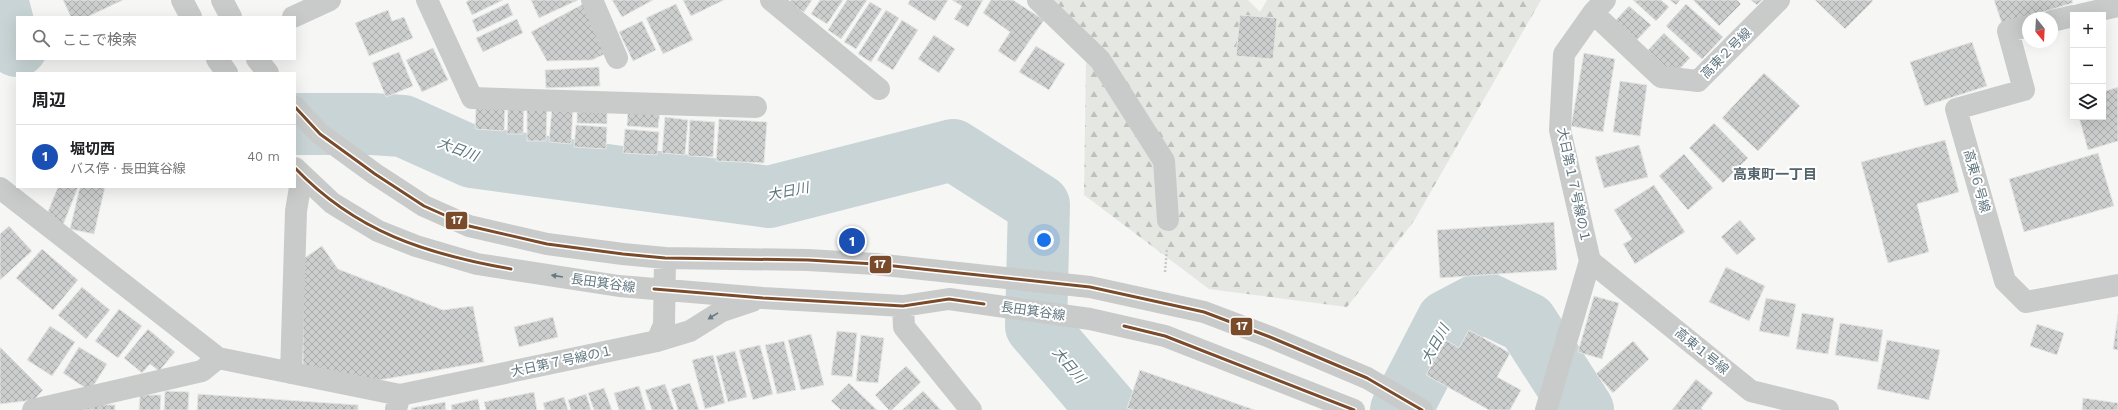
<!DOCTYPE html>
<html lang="ja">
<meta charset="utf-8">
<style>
:root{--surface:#fff;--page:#f2f2f2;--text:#202124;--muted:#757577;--line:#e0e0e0;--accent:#b45309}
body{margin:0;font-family:"Work Sans","Noto Sans JP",sans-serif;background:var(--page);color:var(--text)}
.controls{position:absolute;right:12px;top:12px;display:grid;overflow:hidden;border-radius:0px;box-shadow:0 4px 16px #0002}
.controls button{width:36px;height:36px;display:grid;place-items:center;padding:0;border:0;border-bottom:1px solid var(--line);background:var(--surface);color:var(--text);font:20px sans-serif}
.compass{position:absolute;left:2022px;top:12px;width:36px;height:36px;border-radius:50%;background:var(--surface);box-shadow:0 4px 16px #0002;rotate:162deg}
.you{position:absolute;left:1044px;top:240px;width:14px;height:14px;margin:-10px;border:3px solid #fff;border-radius:50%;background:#1a73e8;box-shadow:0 0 0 6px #1a73e833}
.badge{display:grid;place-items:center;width:26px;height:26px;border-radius:50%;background:var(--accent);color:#fff;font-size:13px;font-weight:700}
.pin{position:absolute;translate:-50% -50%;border:2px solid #fff;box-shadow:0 1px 4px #0006}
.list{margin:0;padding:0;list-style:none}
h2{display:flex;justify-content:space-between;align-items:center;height:52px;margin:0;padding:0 16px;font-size:17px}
h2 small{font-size:13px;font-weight:400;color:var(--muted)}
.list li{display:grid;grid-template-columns:26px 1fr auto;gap:12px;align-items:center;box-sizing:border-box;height:64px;padding:0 16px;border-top:1px solid var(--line)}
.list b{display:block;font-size:15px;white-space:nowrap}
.list p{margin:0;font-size:13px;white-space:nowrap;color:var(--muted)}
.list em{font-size:13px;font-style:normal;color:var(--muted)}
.icon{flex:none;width:22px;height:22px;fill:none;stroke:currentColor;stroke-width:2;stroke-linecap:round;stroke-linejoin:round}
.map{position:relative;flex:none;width:2118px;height:410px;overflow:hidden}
.search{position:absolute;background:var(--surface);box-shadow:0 4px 16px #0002;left:16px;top:16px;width:280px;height:44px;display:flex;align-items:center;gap:10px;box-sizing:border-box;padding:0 14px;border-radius:0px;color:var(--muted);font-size:15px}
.panel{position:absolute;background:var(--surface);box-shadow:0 4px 16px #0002;left:16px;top:72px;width:280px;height:116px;border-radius:0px}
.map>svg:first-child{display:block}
</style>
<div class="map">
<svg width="2118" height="410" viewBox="0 0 2118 410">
<defs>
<pattern id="forest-firs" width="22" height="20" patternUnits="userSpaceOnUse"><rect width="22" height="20" fill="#e5e8e2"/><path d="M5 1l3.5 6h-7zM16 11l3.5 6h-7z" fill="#bdc1bc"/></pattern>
<pattern id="building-cross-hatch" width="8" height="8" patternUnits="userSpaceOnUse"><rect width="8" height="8" fill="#cccece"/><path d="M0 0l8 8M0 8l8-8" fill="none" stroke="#a9acac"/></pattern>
</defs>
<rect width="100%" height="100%" fill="#f6f6f5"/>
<path fill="url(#forest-firs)" d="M1044,0H1248L1260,12L1267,0H1541L1414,221L1347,307L1209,289L1084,195L1086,61Z"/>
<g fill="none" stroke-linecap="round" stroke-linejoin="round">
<path stroke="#c8d4d5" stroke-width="62" d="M0,11L7,38L17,46
M295,124H372L403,126L472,157L769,197L953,150L1039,205L1036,326L1108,410
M1401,410L1447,321L1483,302L1527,323L1583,410"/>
</g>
<path fill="url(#building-cross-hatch)" stroke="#e6e6e5" d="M63,0H123L87,17H71Z
M469,0H503L472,15L466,2Z
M531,0H578L539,18Z
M612,0H653L622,17Z
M683,0H724L691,16Z
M791,0H812L804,12L789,3Z
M820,0H843L827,24L811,14Z
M847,0H867L841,39L828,30Z
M910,0H948L935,21L908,4Z
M952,0H983L968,27L954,19L962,6Z
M991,0H1013L1044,20L1015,62L998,51L1010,32L983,13Z
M1633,0H1661L1669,7L1656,21Z
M1670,0H1680L1676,5Z
M1693,0H1737L1741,4L1719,26Z
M1751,0H1762L1757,5Z
M1815,0H1872L1873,1L1845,29Z
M1994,0H2072L2073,3L2002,24Z
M870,2L882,9L856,49L844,42Z
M508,3L513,15L477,32L472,20Z
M583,4L609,52L592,60L547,61L531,32Z
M676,4L693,40L663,54L646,18Z
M1686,4L1723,37L1702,59L1666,26Z
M1629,6L1651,25L1636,41L1615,21Z
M388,10L392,21L404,17L413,38L369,56L355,23Z
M886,10L899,18L871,62L858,54Z
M1240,15L1277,18L1273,59L1236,56Z
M517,19L523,33L483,52L476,38Z
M902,20L918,30L893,70L877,60Z
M642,21L656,50L633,61L619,32Z
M1664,33L1690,58L1674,75L1648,50Z
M934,35L955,49L939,73L918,59Z
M1972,42L1987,86L1925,106L1910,62Z
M1036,46L1065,64L1049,90L1019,72Z
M433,48L448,80L422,92L406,60Z
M399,52L413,86L386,97L372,63Z
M1584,53L1615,59L1603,132L1571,126Z
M599,67L600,86L546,88L545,70Z
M1764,73L1800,106L1758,151L1722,118Z
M1620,81L1647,85L1640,136L1613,132Z
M2118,87V141L2088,150L2079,117H2103V92Z
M476,106L505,107L504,131L475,129Z
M508,106H524L523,134H507Z
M552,107L573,109L571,144L549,142Z
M527,108L547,109L546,141H527Z
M577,108L607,109V124L577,123Z
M628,108L660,110L658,128L627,126Z
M665,117L688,120L685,155L662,153Z
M719,119L767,122L764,163L716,161Z
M690,120L715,122L713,157L688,156Z
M1714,123L1748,158L1723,183L1689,148Z
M576,125L607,127L606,149L574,147Z
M625,129L659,132L657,155L623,153Z
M1945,140L1959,192L1917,204L1929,252L1888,263L1861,162Z
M1639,145L1648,177L1604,188L1595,157Z
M2098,153L2114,206L2024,232L2009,179Z
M1684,154L1713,188L1688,210L1659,176Z
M1654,185L1685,232L1635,264L1623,244L1632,239L1614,210Z
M58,187H78L63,225L45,219Z
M80,187H105L94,234L70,229Z
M1740,220L1756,239L1737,255L1721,237Z
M1554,222L1557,270L1440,278L1437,230Z
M9,226L32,251L0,280V234Z
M322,246L338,269L443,310L473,306L484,362L368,382L303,368V259Z
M42,249L78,280L53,310L16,278Z
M1726,267L1765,286L1749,321L1709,302Z
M82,287L110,310L86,339L58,315Z
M1594,296L1619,303L1602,359L1578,352Z
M1766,298L1796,304L1789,337L1759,331Z
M119,309L142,326L118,358L95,341Z
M1802,313L1834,318L1828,354L1796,349Z
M2118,314V350L2113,349Z
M553,317L558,337L519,347L514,327Z
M1840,323L1883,330L1878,362L1835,355Z
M2037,324L2064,333L2057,355L2030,346Z
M50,326L75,342L52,376L27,360Z
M148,329L175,352L159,371L150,364L142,373L124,358Z
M1469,330L1510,353L1497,377L1521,390L1510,410H1489L1426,375L1446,340L1459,348Z
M837,331L857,333L852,377L831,375Z
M811,334L824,385L801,390L788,340Z
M861,335L884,338L878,383L856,381Z
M1887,340L1940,350L1929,400L1877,389Z
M784,341L796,390L777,394L765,345Z
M1633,341L1649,359L1613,393L1596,374Z
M760,345L773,394L753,400L739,350Z
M0,347L43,390L34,400L0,404Z
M79,347L107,364L90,391L63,373Z
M735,351L747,397L728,402L716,356Z
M713,355L725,403L705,409L692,360Z
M906,366L921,382L892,410H889L875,395Z
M1140,370L1255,410H1133L1127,408Z
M1696,379L1713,393L1701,408L1703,410H1672Z
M690,383L699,410H678L671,389Z
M849,383L877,410H841L831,401Z
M665,384L674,410H652L645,390Z
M639,386L646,410H619L614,393Z
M604,388L612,410H594L588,393Z
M165,391L189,392L188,410H164Z
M923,391L941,410H902Z
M534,392L537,410H486L484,402Z
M198,394L358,405V410H197Z
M586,394L591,410H571L568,400Z
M140,395H161L160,410H139Z
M564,397L568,410H545L543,403Z
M2083,398L2118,403V410H2082Z
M478,399L480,410H452L451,405Z
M445,402L446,410H412L411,408Z
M73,404L115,405V410H73Z"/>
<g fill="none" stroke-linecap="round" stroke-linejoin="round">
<path stroke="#c7c8c9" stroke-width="2.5" stroke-dasharray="2 2" stroke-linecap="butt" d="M1165,272L1167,248"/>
<path stroke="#c9cbcb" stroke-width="22" d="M182,0L191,17
M222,0L231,17
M427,0L472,98L756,107
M592,0L617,58
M771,0L879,89
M1038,0L1100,60L1164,161L1168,220
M1593,13L1661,77L1698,81L1779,0
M2079,15L2118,6
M293,17L330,0
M2052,21L2073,16
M2028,26L2008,31L2024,90L1956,109L2005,281L2026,302L2118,285
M217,59L227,73
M257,59L268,73
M295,107L320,134L375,174L424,206L469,226L547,244L623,254L665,258L808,260L875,264L1090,287L1204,312L1270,337L1367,378L1422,410
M295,168L332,203L378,231L416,246L477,264L619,286L763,298L903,306L949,299L1090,319L1165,336L1354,410
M0,188L218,358L400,395
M1590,261L1751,391L1828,410
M903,306L904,327L971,410
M657,341L690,331L722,311L752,301
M291,373L296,211L302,175
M396,409L400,395L657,341L664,325L665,258
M33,410L202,371L218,358
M1546,410L1590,261L1560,130L1564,54L1593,13L1605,0"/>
<defs>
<path id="bus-1" d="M295,107L320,134L375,174L424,206L469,226L547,244L623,254L665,258L808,260L875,264L1090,287L1204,312L1270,337L1367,378L1422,410
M295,168C356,232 426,254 511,269
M654,289L763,298L903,306L949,299L984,304
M1124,326L1165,336L1354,410"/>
</defs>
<use href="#bus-1" stroke="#fff" stroke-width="6"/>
<use href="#bus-1" stroke="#7a4b2a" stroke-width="3"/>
</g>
<defs><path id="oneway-solid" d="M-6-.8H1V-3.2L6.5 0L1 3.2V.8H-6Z"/></defs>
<g fill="#667a84">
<use href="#oneway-solid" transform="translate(557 276) rotate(-171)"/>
<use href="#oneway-solid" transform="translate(713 316) rotate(148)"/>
</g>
<g text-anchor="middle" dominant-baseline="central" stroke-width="4" stroke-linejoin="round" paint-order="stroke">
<g font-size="13" fill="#617680" stroke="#fff">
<text transform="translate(1726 53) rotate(-45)">高東２号線</text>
<text transform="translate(1977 181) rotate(74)">高東６号線</text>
<text transform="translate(1574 185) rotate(78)">大日第１７号線の１</text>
<text transform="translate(603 283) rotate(8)">長田箕谷線</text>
<text transform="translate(1033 311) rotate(8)">長田箕谷線</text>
<text transform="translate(1702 351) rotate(39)">高東１号線</text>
<text transform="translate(562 361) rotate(-12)">大日第７号線の１</text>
</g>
<g font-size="14" font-style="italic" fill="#5c767b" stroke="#fff">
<text transform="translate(458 149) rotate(21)">大日川</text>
<text transform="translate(788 191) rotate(-11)">大日川</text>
<text transform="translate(1435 344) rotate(-61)">大日川</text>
<text transform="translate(1069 365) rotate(50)">大日川</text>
</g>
<g font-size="14" font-weight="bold" fill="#53636b" stroke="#fff">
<text x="1775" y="174">高東町一丁目</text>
</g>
</g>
<g stroke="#fff" stroke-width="1.5">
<rect x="445" y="211" width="23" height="19" rx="4" fill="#7a4b2a"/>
<rect x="869" y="255" width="23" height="19" rx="4" fill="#7a4b2a"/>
<rect x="1230" y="317" width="23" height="19" rx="4" fill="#7a4b2a"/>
</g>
<g font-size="11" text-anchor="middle" font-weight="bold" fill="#fff">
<text x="457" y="224">17</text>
<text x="880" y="268">17</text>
<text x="1242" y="330">17</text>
</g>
</svg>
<div class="controls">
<button>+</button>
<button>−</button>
<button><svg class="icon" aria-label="layers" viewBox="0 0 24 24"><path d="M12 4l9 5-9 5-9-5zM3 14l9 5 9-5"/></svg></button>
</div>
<svg class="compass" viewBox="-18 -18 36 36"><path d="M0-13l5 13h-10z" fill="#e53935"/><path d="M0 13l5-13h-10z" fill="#757577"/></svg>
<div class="you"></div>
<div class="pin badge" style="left:852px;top:241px;background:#1a4fb4">1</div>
<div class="search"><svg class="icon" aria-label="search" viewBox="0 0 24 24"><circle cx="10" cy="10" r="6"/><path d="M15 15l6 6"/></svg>ここで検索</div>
<section class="panel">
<h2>周辺<small></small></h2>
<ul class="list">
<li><span class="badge" style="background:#1a4fb4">1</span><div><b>堀切西</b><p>バス停 · 長田箕谷線</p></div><em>40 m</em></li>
</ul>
</section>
</div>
